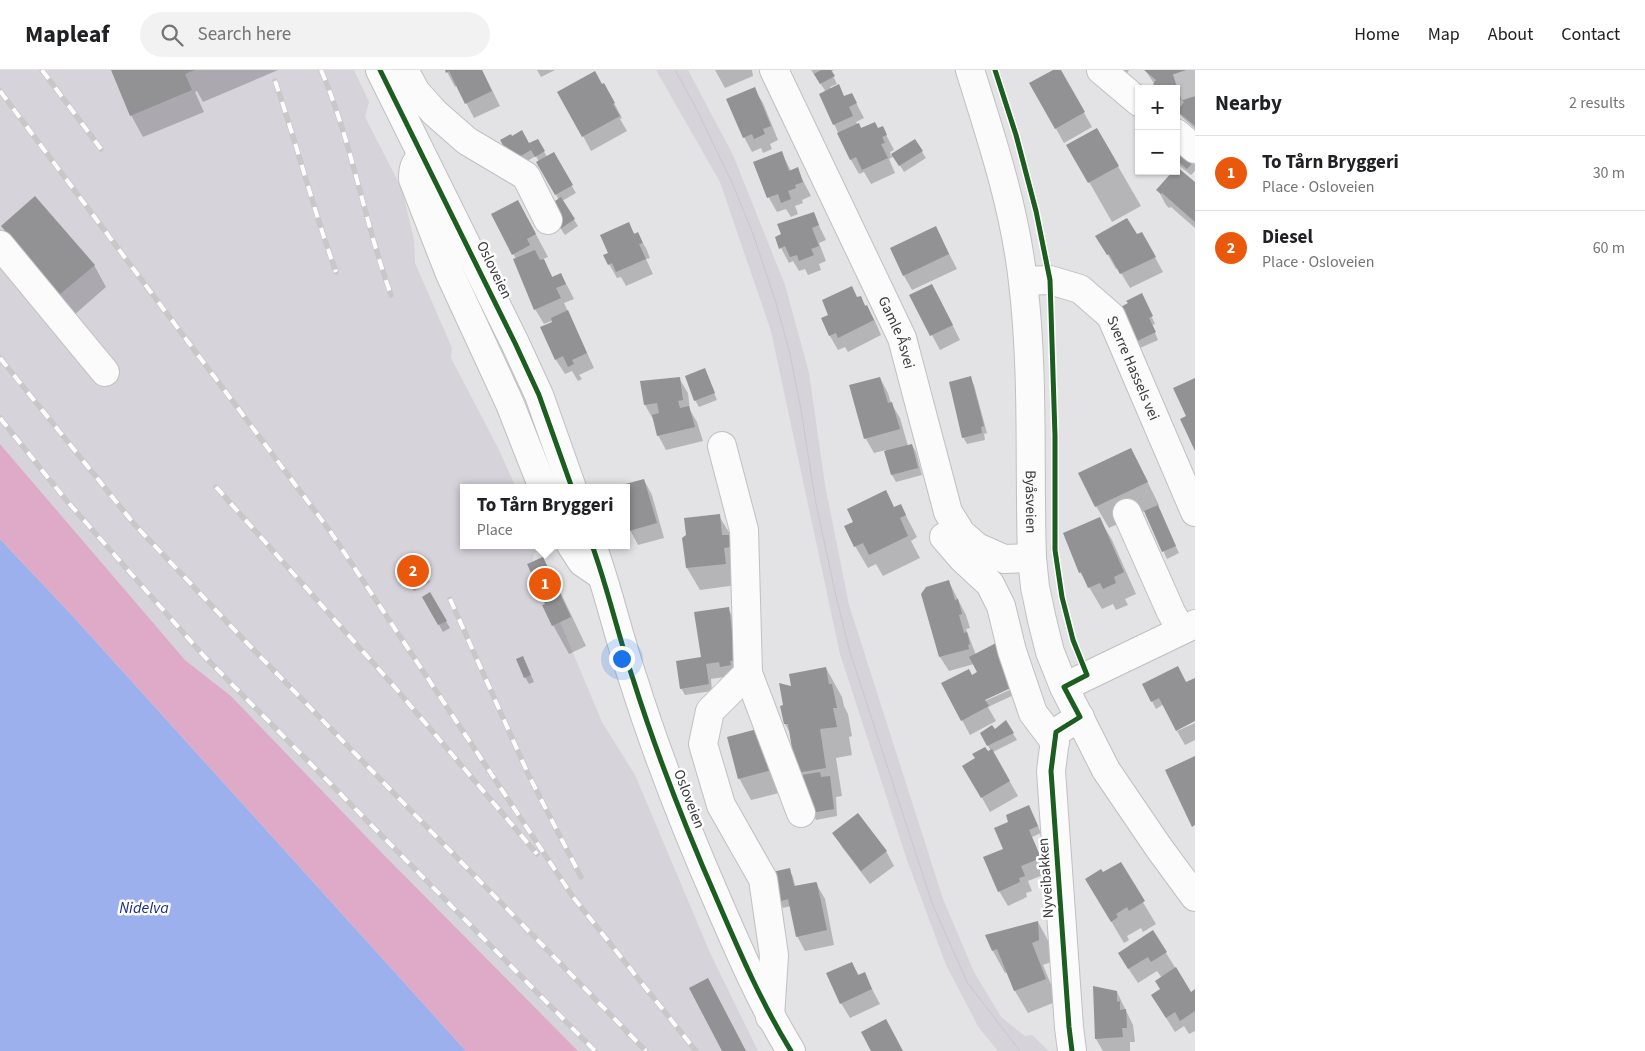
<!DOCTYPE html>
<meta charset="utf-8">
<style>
:root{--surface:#fff;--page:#f2f2f2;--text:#202124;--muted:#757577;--line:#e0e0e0;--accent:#ea580c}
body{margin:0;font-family:"Source Sans 3",sans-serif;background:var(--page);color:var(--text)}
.controls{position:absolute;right:15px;top:15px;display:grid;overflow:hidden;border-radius:0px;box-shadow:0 1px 4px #0004}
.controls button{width:45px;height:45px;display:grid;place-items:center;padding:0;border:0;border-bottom:1px solid var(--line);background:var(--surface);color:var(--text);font:25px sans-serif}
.you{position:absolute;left:621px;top:588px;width:18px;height:18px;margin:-12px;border:4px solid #fff;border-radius:50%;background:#1a73e8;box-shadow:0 0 0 8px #1a73e833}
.badge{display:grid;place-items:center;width:32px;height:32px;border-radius:50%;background:var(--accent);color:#fff;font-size:16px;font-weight:700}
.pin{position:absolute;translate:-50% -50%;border:2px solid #fff;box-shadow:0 1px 5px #0006}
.popup{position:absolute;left:460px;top:414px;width:170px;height:65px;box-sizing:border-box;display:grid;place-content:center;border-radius:0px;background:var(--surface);filter:drop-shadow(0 1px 4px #0005);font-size:16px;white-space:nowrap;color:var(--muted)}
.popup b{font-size:19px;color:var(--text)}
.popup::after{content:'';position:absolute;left:50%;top:100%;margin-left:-10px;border:10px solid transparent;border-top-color:var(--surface)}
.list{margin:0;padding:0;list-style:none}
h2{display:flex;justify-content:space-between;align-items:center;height:65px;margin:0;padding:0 20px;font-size:21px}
h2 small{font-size:16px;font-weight:400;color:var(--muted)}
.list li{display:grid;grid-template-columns:32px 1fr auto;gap:15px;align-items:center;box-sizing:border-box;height:75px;padding:0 20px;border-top:1px solid var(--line)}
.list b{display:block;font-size:19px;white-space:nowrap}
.list p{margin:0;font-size:16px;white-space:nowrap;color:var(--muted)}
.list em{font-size:16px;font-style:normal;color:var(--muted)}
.icon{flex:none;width:28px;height:28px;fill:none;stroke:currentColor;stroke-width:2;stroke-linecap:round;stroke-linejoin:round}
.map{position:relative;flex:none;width:1195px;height:981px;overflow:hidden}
header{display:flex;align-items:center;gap:30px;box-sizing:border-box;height:70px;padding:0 25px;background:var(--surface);border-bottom:1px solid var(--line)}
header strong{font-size:24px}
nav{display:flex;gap:28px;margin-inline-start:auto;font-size:18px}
.search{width:350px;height:45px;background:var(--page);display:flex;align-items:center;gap:12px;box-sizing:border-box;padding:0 18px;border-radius:28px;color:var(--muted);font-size:19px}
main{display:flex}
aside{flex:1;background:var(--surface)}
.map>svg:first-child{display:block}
</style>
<header>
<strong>Mapleaf</strong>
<div class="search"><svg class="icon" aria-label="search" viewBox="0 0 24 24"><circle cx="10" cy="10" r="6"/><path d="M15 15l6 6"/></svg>Search here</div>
<nav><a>Home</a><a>Map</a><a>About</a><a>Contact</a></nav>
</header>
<main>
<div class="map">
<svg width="1195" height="981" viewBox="0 0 1195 981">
<rect width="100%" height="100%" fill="#e3e2e5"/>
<path fill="#d6d3db" d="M0,0H354L369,32L365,47L402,119L414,170L415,193L452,278L451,288L499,380L516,418H464V475H548L544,480L534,483L533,491L527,494L545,533L543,535L560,552L602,652L635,705L711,885L758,981H578L383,784L231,626L185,590L0,374Z
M656,0H688L733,85L785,215L809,303L825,415L849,535L943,829L974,902L1001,947L1025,966L1032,965L1049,981H998L979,958L946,895L907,790L840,584L771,261L720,112Z"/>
<path fill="#deaac8" d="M0,374L185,590L231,626L383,784L578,981H466L69,542L0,469Z"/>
<path fill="#9cb0ed" d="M0,469L69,542L466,981H0Z"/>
<path fill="#0003" d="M112,0H278L203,32L197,21L195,22L204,42L143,67L131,45Z
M446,0H482L500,36L474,48L457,15L455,17Z
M537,0H555L541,7Z
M715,0H752L753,6L725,18Z
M811,0H834L831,2L837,14L830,17L831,19L845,27L852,25L864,48L856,52L861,60L878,59L882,57L894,80L890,82L891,86L915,71L926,88L904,102L894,86L889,89L895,103L871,114L864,102L859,104L851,90L834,54L826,22Z
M1056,0H1060L1092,57L1064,73L1031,14Z
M1122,0H1129L1126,4Z
M1145,0H1195V59L1183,48L1176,39V19H1158Z
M602,15L612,29L622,48L620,49L627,61L591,81L583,66Z
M754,19L763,33L778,70L770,74L772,79L763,83L761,78L752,82L744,67Z
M1097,60L1141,136L1112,152L1068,75Z
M502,71L529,74L538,71L547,87L553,84L576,123L562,131L578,156L565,165L551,144L559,130L538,93L539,92L536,86L517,97Z
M1176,76L1195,93V101L1191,105L1176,93Z
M781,82L791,101L797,99L811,126L802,130L803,133L795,136L798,144L791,147L786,139L777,142L769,128L755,92Z
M1195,114V158L1171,137L1169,138L1166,135L1158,120Z
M813,143L826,170L819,173L826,191L819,194L821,200L808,205L805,199L799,201L793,191L789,193L781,178Z
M493,144L530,153L548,187L543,189L553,208L561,205L569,219L574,229L564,233L594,298L579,305L582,309L578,311L572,301L565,304L556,290L542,258L555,252L554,250L544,254L535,239L516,189Z
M628,153L635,165L637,164L646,178L650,188L646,189L653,204L626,216L621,207L617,208L609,194V183Z
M3,157L94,195L106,217L74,245L15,179Z
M936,158L957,199L912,220L904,206Z
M1097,166H1137L1150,178L1163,202L1130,218L1118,198L1116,199Z
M911,226L940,230L960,270L940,280Z
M860,227L875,251L881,265L848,282L845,277L838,280L830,266V245Z
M1145,232L1155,254L1152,255L1158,270L1140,278L1136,271Z
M705,300L717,330L699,337L695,330Z
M679,308L688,323L690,340L697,352L703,371L666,380L658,365L653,349L645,335Z
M880,308L888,323L891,333L900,348L908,376L912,375L916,382L922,405L896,412L892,405L886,380L874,383L866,369L851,316Z
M970,308L974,315L987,363L984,364L985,370L967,374L963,367Z
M1131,379L1159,435L1157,436L1179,483L1167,489L1145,441L1109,458L1096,436Z
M644,410L652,425L664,468L638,475L630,460L626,418L618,417Z
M901,436L917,467L911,471L920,488L883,506L876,494L868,498L855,476L894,438Z
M719,446L732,467L737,515L700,520L687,498L683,469Z
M1099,448L1112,470L1136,524L1125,529L1128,535L1116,540L1113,534L1102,539L1080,502Z
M417,488L430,512L414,521L401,497Z
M542,488L558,517L586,576L569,584L553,555L547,534Z
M949,512L966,545L970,558L966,559L976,585L985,631L1016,617L1018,623L988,637L996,651L970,665L962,650L972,606L979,602L974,594L949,601L940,587L923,524Z
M430,524L450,558L443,562L424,528Z
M728,539L737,553L744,604L711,609L712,621L685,625L681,618L700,589Z
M526,594L534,612L529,614L525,607Z
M826,598L842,627L844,636L848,644L852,666L849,667L852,685L836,688L842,726L836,727L837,746L816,750L797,702L791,665L785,654V636L793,617Z
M1195,609V650L1164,634L1156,639L1143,614H1186Z
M1006,652L1017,670L993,682L1018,726L990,742L964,696L991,681L981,663L994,661Z
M1195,653V670L1185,675L1177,661Z
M760,660L783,722L751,730L739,708Z
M1033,744L1041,763L1032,767L1048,803L1028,811L1032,821L1026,823L1027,827L1008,836L999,821L1005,780Z
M834,763L886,781L894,796L870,814L842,777Z
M1120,794L1156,854L1143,862L1141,858L1127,866L1129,870L1124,873L1099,831L1103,804Z
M789,800L793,807L796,819L817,815L825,829L834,875L805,881L797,866L791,836L783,838L779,831Z
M1038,852L1050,874L1051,892L1043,895L1058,931L1028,943L1015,921L1008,902L1005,903L993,881L987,866Z
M1153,862L1191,923L1195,921V961L1189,964L1184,956L1175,962L1161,940L1162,908L1157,901L1138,913L1128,898Z
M852,893L859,906L864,904L880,934L850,948L841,933Z
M1117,922L1133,955L1135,972H1130V981H1103L1096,969Z"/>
<path fill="#929193" d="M111,0H195L185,4L192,20L130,46Z
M445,0H482L492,21L465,34L449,1L446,3Z
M821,0H831L835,6L820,14L814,4Z
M1053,0H1061L1085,42L1055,59L1029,13Z
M1144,0H1195V22L1192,25L1195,27V56L1177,41L1184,32L1176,26V19H1159L1153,14L1156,10Z
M595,1L602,14L604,13L615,33L613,34L620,46L582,67L557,22Z
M839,14L844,26L852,23L857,33L849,37L853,46L833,55L819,24Z
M755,17L771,56L763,59L765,64L754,69L752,64L743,68L726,29Z
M875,52L878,58L883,56L887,65L882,67L885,73L881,74L888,88L862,100L856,87L850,90L837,63L859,53L861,58Z
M1097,58L1119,96L1088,113L1066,75Z
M522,60L529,73L538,69L545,81L535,87L531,80L512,91L500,70L511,64L512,66Z
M915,69L923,81L899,96L891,84Z
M1176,75L1195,90L1187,99L1176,90Z
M782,81L789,101L798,97L803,112L795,115L796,118L788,121L791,129L781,133L778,124L767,128L753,92Z
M554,82L573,115L555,125L536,92Z
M1176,96L1195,112V152L1162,123L1161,124L1156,120L1173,101H1176Z
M35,126L95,195L60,224L1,156Z
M561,127L575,149L560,159L546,137Z
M518,130L536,164L527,169L530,175L512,185L491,144Z
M814,142L819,155L812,158L819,176L811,179L814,185L799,191L797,185L790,187L785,176L779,179L775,167L781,164L777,154Z
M1127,148L1137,164L1142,162L1156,187L1120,204L1109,184L1107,185L1095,166Z
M629,152L634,164L638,162L643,173L639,174L646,189L616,202L612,193L608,195L603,185L608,183L600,165Z
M936,156L949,184L903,206L890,178Z
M535,180L540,190L544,189L552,207L561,203L566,214L556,218L561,228L534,240L513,189Z
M932,214L953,255L930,266L909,225Z
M852,216L857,227L861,226L865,236L867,235L874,250L838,268L836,263L829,266L821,248L828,245L822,230Z
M1142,223L1153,246L1149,248L1156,262L1135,272L1119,238L1128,233L1126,231Z
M568,240L587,283L572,290L574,294L568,297L563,286L555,290L540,257L552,252L551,248Z
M705,298L715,323L694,331L685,306Z
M971,306L984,356L981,357L982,363L962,368L949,312Z
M680,307L683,330L678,331L680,338L689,336L695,357L657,366L652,345L659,343L657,333L644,335L640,311Z
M880,307L888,333L892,332L900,359L864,369L849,315Z
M1195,308V381L1180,349L1186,346L1173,318Z
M912,374L918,398L891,405L884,381Z
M1131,378L1148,412L1095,437L1078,403Z
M644,409L657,453L629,461L626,452V418L614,417Z
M886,420L894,437L901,434L906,445L900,448L908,466L869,485L863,473L854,477L844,456L853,452L847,439Z
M1158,435L1176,476L1162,482L1144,441Z
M720,444L722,465H729L731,477L724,478L726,494L686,498L682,468L686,465L684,448Z
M1100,447L1124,502L1114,507L1116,513L1103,519L1100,513L1088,518L1081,502L1079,503L1063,463Z
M418,487L428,505L409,515L399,497Z
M543,487L571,547L552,556L542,535L545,534L527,494Z
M949,510L955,530L958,529L962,544L959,545L964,563L967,562L970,574L968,575L969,579L939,587L921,524L926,517Z
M430,522L447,551L438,555L422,527Z
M729,537L732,560L736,559V590L730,591L731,595L720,597L719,592L706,594L709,614L680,619L676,591L701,587L694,542Z
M996,573L1006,591L1015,616L985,630L989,636L961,651L941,613L969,599L972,605L977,602L969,587Z
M523,586L531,605L524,608L516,589Z
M1178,596L1186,612L1195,608V651L1176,661L1159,628L1151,632L1142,614Z
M826,597L829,614H832L837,638H833L837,657L820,659L826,698L796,703L788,654H784L780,636L783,635L779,613L791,616L789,604Z
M1006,650L1014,663L987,676L980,663L992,655L995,659Z
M761,658L772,700L738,709L727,667Z
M985,677L988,681L992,679L1010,711L981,728L962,696L975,688L972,684Z
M1195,686V755L1192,757L1165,700Z
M820,702L821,707L830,706L834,739L811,743L802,705Z
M1029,735L1038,756L1029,760L1041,788L1021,796L1025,806L1019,808L1020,812L998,822L983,787L1003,779L994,758L1008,752L1006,745Z
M858,743L887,781L861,801L832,763Z
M1121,792L1145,831L1129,841L1127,837L1116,844L1118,847L1111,852L1085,809L1101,799L1103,802Z
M790,798L794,816L816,812L817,813L827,860L796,867L788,829L778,832L772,802Z
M1038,851L1039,870L1032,873L1046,909L1014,921L997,879L992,881L985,865Z
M1153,860L1167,882L1151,892L1148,887L1128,899L1118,883Z
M852,892L858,905L865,902L872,919L840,934L826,903Z
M1176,897L1191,922L1195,919V941L1180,951L1175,942L1166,948L1151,925L1160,919L1155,911Z
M708,908L746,981H722L689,918Z
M1093,916L1117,921V932L1120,931V940L1126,939L1127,958H1122L1123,967L1095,969Z
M886,949L903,981H871L861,962Z"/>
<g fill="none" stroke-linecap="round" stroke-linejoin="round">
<path stroke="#c1c0c3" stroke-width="28" stroke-dasharray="28 14" stroke-linecap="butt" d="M1186,0L1195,26"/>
<defs>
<g id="minor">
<path d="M380,0L515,273L539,325L572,418"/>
<path d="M404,0L416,22L435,43L467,71L526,106L548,150"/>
<path id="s1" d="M774,0L902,268L948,442L961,463L977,477L1004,489L1032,488"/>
<path d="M1101,0L1139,32"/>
<path d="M1176,63L1195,79"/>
<path d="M422,86C414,94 413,99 413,109L450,204L510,334L543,418"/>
<path d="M0,175L105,302"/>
<path id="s2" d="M1023,211L1050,210L1080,219L1111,246L1195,442"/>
<path d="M722,376L744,460L748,603L710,641L703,674L721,735L763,809L774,885L770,947"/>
<path d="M1127,443L1171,542L1181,560"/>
<path d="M944,467L962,488L990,514L1001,536L1012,581L1033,643L1055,672"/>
<path d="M571,475L582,492L601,505"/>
<path d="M592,475C608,519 618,565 633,609C657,685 686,759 718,832C740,883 762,934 791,981"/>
<path d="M748,603L801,743"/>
<path d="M1064,617L1195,554"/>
<path d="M1072,981L1069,957L1051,701L1056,662L1080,647"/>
</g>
<g id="major">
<path id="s3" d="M970,0C992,70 1015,139 1023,212C1034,304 1029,396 1032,488L1035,517L1042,550L1050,582L1064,617L1106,700L1159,778L1195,827"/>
</g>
</defs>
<use href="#minor" stroke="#c0bfc1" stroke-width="30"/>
<use href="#major" stroke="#c0bfc1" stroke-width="30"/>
<use href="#minor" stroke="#fbfbfb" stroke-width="28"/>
<use href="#major" stroke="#fbfbfb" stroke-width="28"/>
<path stroke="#c9c8c9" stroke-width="1" d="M675,0L696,38L733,115L753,164L776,233L790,284L801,340L816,434L836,526L849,579L932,833L967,912L1020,981"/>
<defs>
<path id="rail" d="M42,0L101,79
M321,0C352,72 364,151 391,225
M275,11C297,74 313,139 336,202
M0,21L330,461L573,827L696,981
M0,288L135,455L246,572L646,981
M0,348L66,430L203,585L595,981
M216,417L392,614L537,784
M450,529L529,706L581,807"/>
</defs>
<use href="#rail" stroke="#c9c8c9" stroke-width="5.5"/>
<use href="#rail" stroke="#fff" stroke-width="4" stroke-dasharray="11" stroke-linecap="butt"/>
<defs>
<path id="cycleway" d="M380,0L515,273L539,325L572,418
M995,0L1016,65L1036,141L1050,210L1055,366V480L1062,527L1073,570L1087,605L1064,617L1080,647L1056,662L1051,701L1069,957L1072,981
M592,475C608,519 618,565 633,609C657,685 686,759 718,832C740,883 762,934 791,981"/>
</defs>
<use href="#cycleway" stroke="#fff" stroke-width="8"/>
<use href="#cycleway" stroke="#1b5e20" stroke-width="5"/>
</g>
<g text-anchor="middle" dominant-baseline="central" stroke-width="5" stroke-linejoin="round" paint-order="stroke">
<g font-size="15" fill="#39383a" stroke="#fff">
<text transform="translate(494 200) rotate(64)">Osloveien</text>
<text stroke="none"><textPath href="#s1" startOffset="290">Gamle Åsvei</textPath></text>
<text stroke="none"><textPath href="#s2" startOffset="156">Sverre Hassels vei</textPath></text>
<text stroke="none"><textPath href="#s3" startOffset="439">Byåsveien</textPath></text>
<text transform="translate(689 729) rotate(69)">Osloveien</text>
<text transform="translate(1046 808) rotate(-94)">Nyveibakken</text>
</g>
<g font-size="16" font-style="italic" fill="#1a2b8b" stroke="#fff">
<text x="144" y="838">Nidelva</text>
</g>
</g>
</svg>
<div class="controls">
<button>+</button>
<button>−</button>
</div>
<div class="you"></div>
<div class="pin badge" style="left:545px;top:514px">1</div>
<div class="popup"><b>To Tårn Bryggeri</b>Place</div>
<div class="pin badge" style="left:413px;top:501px">2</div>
</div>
<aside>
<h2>Nearby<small>2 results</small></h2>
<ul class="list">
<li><span class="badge">1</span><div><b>To Tårn Bryggeri</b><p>Place · Osloveien</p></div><em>30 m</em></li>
<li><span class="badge">2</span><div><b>Diesel</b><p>Place · Osloveien</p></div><em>60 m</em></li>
</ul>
</aside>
</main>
